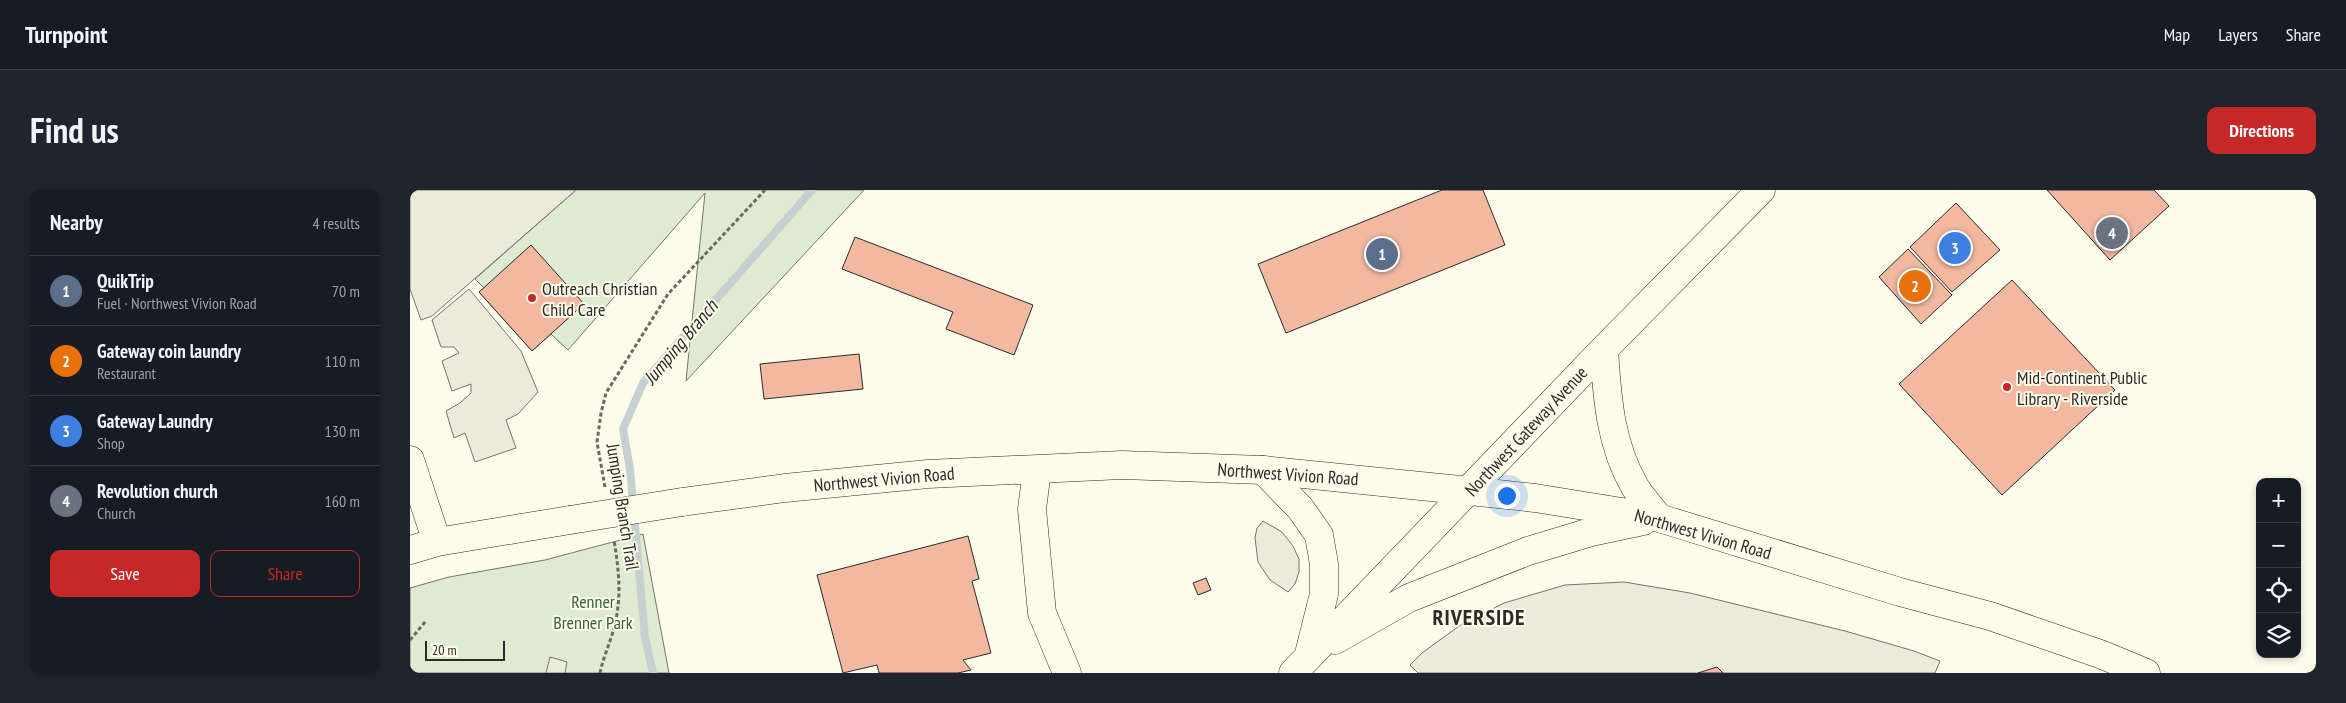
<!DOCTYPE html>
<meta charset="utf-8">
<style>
:root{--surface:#171b24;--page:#20242c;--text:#f1f3f6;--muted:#9ea1a6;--line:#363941;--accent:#c62828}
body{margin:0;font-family:"PT Sans Narrow",sans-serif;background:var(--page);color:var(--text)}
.controls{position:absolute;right:15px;bottom:15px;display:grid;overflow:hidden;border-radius:10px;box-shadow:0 2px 8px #0003}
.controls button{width:45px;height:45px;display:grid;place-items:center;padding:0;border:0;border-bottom:1px solid var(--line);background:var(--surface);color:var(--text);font:25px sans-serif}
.scale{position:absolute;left:15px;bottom:12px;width:80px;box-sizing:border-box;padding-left:5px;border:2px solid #2b2b2b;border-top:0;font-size:14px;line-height:18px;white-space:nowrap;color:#2b2b2b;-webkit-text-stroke:4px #fdfbea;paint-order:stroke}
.you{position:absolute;left:1096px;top:305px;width:18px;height:18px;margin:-12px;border:4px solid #fff;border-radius:50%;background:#1a73e8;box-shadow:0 0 0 8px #1a73e833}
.badge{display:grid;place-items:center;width:32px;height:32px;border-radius:50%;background:var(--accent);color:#fff;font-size:16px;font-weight:700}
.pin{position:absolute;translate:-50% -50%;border:2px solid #fff;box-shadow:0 1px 5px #0006}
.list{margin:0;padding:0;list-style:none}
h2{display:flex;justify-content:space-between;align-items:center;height:65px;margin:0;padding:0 20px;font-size:21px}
h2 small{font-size:16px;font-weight:400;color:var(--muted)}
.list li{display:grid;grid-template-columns:32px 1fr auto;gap:15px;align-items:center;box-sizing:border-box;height:70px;padding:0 20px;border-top:1px solid var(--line)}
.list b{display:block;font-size:19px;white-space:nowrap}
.list p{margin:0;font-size:16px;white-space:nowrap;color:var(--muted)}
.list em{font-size:16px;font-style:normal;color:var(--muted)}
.actions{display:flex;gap:10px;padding:15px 20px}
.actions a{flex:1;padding:11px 0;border:1px solid var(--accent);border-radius:10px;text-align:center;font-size:18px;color:var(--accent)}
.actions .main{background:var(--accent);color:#fff}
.icon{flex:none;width:28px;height:28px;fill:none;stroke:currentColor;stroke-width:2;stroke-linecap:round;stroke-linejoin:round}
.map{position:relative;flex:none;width:1906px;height:483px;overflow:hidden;border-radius:10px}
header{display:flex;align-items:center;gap:30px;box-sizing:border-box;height:70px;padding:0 25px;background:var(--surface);border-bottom:1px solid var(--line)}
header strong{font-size:24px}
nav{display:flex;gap:28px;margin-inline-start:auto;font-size:18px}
.intro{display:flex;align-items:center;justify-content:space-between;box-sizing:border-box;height:120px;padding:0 30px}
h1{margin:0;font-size:35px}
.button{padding:12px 22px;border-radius:10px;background:var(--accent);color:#fff;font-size:18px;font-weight:700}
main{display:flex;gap:30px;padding:0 30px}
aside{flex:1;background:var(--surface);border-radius:10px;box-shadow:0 2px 8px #0003}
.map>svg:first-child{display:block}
</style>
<header>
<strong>Turnpoint</strong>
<nav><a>Map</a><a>Layers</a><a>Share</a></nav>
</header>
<div class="intro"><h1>Find us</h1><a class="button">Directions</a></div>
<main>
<aside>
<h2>Nearby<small>4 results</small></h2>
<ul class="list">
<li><span class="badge" style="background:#5c6f8a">1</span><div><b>QuikTrip</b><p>Fuel · Northwest Vivion Road</p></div><em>70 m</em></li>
<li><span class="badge" style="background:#e8710a">2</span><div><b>Gateway coin laundry</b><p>Restaurant</p></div><em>110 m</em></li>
<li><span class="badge" style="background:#3f7fe0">3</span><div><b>Gateway Laundry</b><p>Shop</p></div><em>130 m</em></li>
<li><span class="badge" style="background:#6b7280">4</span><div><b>Revolution church</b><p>Church</p></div><em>160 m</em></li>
</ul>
<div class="actions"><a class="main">Save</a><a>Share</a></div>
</aside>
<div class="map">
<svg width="1906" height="483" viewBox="0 0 1906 483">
<rect width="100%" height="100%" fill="#fdfbea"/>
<path fill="#deebd1" stroke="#74746e" d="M166,0H454L276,191L295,3L158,160L141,144L122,161L69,102L74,98L65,89Z
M233,344L259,483H0V398L39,387L135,370Z"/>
<path fill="#eceadb" stroke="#74746e" d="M0,0H166L22,126L11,130L0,99Z
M59,99L111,161L128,202L108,224L96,230L106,258L65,272L55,243L44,248L36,221L50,213L61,203V194L42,201L32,171L49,163L44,157H31L22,130Z
M853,331L872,342L883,356L889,369V382L885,394L878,402L860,390L848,372L845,348L847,338Z
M1214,392L1280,403L1435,441L1504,461L1530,471L1525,483H1008L1000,475L1012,463L1049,436L1094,413L1155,395Z
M140,467L157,472L155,483H136Z"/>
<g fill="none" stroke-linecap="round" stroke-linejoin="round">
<path stroke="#c7d0d0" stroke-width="8" d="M243,483L235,447L220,279L213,239L233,193L402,0"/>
</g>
<path fill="#f2b8a0" stroke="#2b2b2b" d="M1032,0H1073L1095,55L876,143L848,74Z
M1637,0H1744L1759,16L1700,70Z
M1546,13L1590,60L1542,102L1500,57Z
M445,47L623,115L604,165L536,139L543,122L432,79Z
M121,55L174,114L122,161L69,102Z
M1498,59L1542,105L1511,134L1469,87Z
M1602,90L1705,200L1592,305L1489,194Z
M449,164L453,199L354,209L350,174Z
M558,346L569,389L562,391L581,463L553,470L561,480L548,483H469L467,475L433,483L407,385Z
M796,388L801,400L788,405L783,393Z
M1307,477L1313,483H1288Z"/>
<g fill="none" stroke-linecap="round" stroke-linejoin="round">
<defs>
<path id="minor" d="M0,270L27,352
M627,280L622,319L632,423L657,483
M272,312L375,298L518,284L712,275L853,280L1060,301
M0,360L27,352L160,330"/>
<path id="major" d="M1194,159C1197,207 1200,254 1225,297C1232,308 1241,318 1249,328
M853,280L890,318L909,345L914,374V404L899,464
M1060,301L1125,308L1249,328L1490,402L1580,426L1690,464L1736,483
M925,450L999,408L1118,361L1181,342L1233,331
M883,483L1194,159L1351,0"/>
</defs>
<use href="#minor" stroke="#2b2b2b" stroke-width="29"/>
<use href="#major" stroke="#2b2b2b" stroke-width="29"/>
<path stroke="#6a6964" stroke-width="3" stroke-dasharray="4 2.5" stroke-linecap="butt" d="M195,297L187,252L191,223L196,203L258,104L355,0
M0,450L16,431
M190,483C193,468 200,453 204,438C212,408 209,381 204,350"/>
<use href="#minor" stroke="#fdfbea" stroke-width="28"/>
<use href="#major" stroke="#fdfbea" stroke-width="28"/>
<defs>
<path id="minor-bridge" d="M160,330L272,312"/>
</defs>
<use href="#minor-bridge" stroke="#2b2b2b" stroke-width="29" stroke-linecap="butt"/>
<use href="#minor-bridge" stroke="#fdfbea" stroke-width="28"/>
</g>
<g fill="#c62828" stroke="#fdfbea" stroke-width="2">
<circle cx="122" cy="108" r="5"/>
<circle cx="1597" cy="197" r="5"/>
</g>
<g text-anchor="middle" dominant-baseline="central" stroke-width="4" stroke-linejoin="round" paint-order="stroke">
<g font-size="18" fill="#2b2b2b" stroke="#fdfbea" text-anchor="start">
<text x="132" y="98">Outreach Christian<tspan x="132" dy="21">Child Care</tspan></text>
<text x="1607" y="187">Mid-Continent Public<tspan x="1607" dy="21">Library - Riverside</tspan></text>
</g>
<g font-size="18" fill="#2b2b2b" stroke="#fdfbea">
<text transform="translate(1116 241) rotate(-47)">Northwest Gateway Avenue</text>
<text transform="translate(878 284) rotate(4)">Northwest Vivion Road</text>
<text transform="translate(474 289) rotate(-5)">Northwest Vivion Road</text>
<text transform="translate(213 317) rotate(81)">Jumping Branch Trail</text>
<text transform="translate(1293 344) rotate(16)">Northwest Vivion Road</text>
</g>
<g font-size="18" fill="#34623c" stroke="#fdfbea">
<text x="183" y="411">Renner<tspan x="183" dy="21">Brenner Park</tspan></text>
</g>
<g font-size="19" font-style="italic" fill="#2b2b2b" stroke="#fdfbea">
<text transform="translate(270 152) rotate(-50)">Jumping Branch</text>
</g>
<g font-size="22" font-weight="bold" letter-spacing="1" fill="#2b2b2b" stroke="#fdfbea">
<text x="1069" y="427">RIVERSIDE</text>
</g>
</g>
</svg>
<div class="controls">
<button>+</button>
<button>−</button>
<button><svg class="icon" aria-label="locate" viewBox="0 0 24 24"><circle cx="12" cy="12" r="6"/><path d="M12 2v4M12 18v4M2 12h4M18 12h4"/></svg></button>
<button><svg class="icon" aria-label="layers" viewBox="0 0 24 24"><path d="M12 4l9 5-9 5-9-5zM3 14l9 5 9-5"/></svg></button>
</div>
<div class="scale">20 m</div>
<div class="you"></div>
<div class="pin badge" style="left:972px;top:64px;background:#5c6f8a">1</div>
<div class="pin badge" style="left:1505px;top:96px;background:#e8710a">2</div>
<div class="pin badge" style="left:1545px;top:58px;background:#3f7fe0">3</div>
<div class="pin badge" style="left:1702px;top:43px;background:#6b7280">4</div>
</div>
</main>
